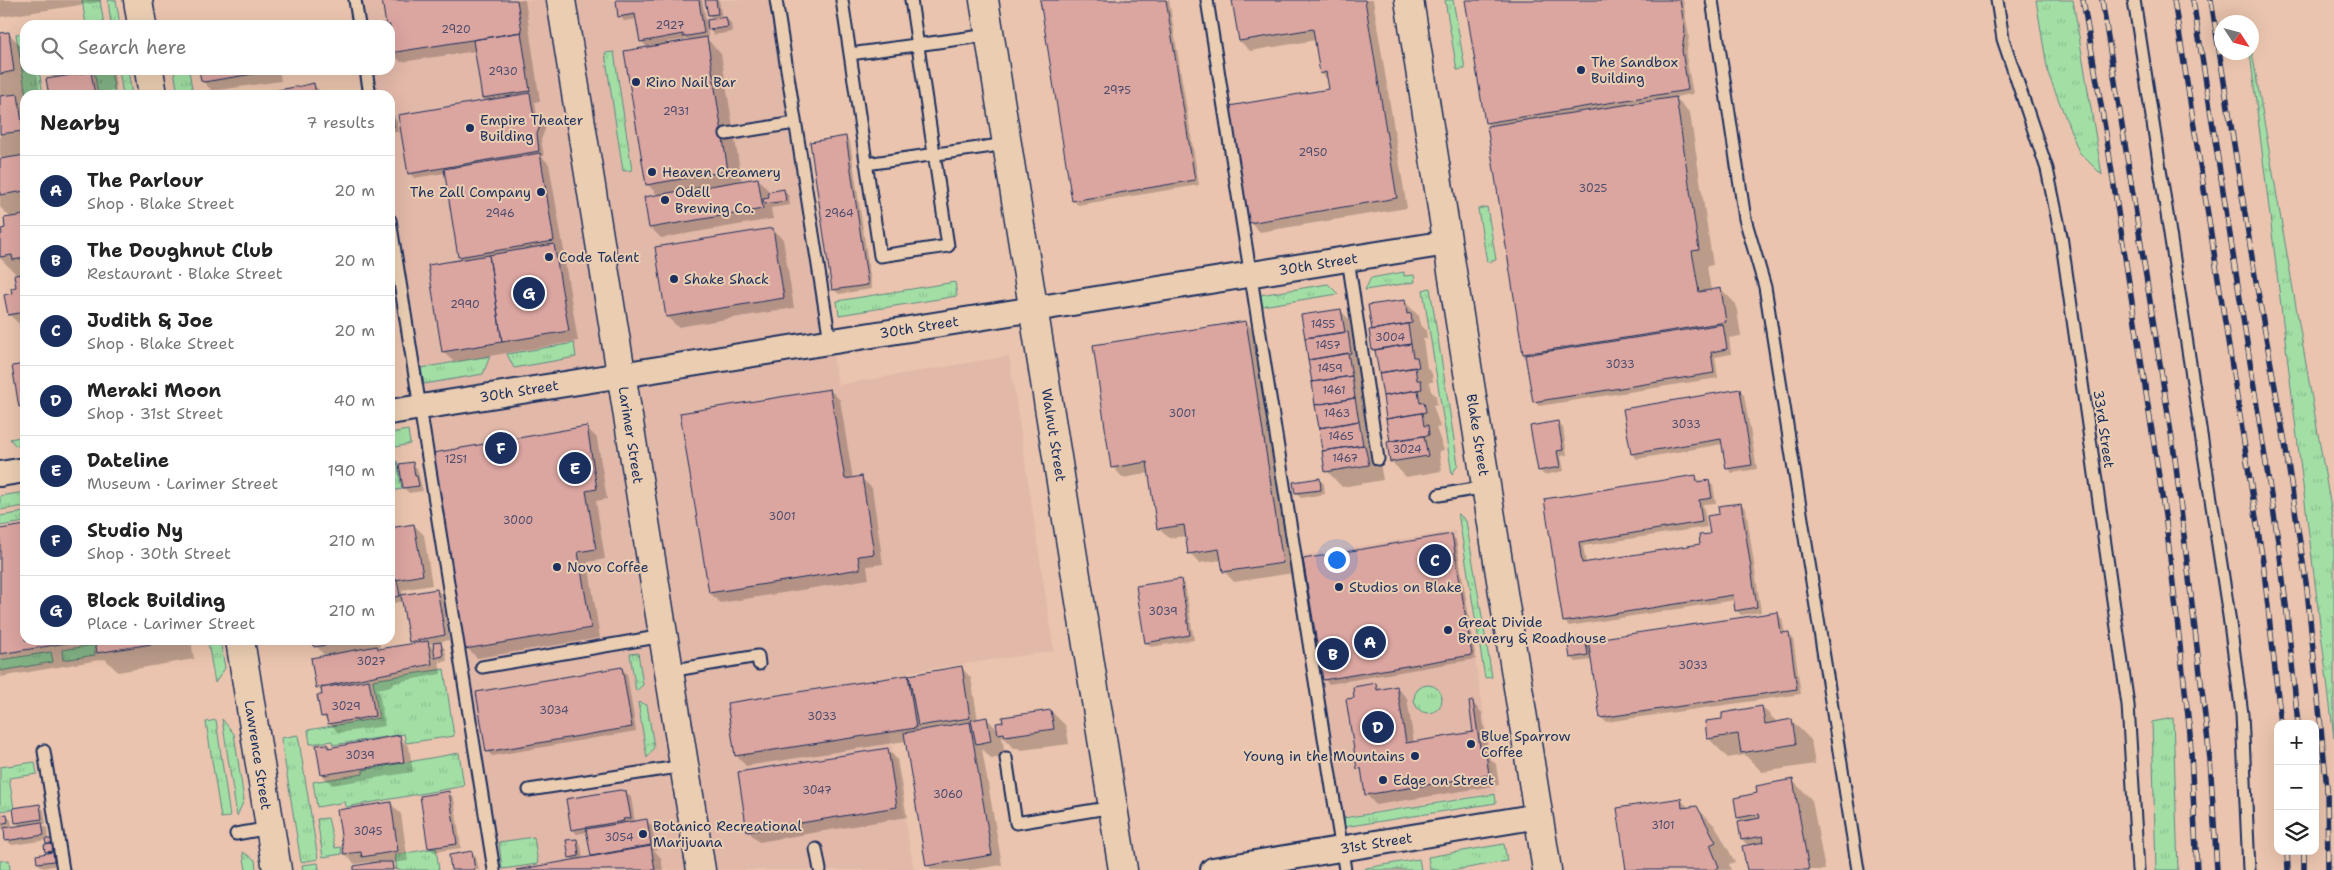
<!DOCTYPE html>
<meta charset="utf-8">
<style>
:root{--surface:#fff;--page:#f6f6f6;--text:#222;--muted:#767676;--line:#e0e0e0;--accent:#1b2f5e}
body{margin:0;font-family:"Shantell Sans",sans-serif;background:var(--page);color:var(--text)}
.controls{position:absolute;right:15px;bottom:15px;display:grid;overflow:hidden;border-radius:10px;box-shadow:0 5px 20px #0002}
.controls button{width:45px;height:45px;display:grid;place-items:center;padding:0;border:0;border-bottom:1px solid var(--line);background:var(--surface);color:var(--text);font:25px sans-serif}
.compass{position:absolute;left:2214px;top:15px;width:45px;height:45px;border-radius:50%;background:var(--surface);box-shadow:0 5px 20px #0002;rotate:126deg}
.you{position:absolute;left:1336px;top:559px;width:18px;height:18px;margin:-12px;border:4px solid #fff;border-radius:50%;background:#1a73e8;box-shadow:0 0 0 8px #1a73e833}
.badge{display:grid;place-items:center;width:32px;height:32px;border-radius:50%;background:var(--accent);color:#fff;font-size:16px;font-weight:700}
.pin{position:absolute;translate:-50% -50%;border:2px solid #fff;box-shadow:0 1px 5px #0006}
.list{margin:0;padding:0;list-style:none}
h2{display:flex;justify-content:space-between;align-items:center;height:65px;margin:0;padding:0 20px;font-size:21px}
h2 small{font-size:16px;font-weight:400;color:var(--muted)}
.list li{display:grid;grid-template-columns:32px 1fr auto;gap:15px;align-items:center;box-sizing:border-box;height:70px;padding:0 20px;border-top:1px solid var(--line)}
.list b{display:block;font-size:19px;white-space:nowrap}
.list p{margin:0;font-size:16px;white-space:nowrap;color:var(--muted)}
.list em{font-size:16px;font-style:normal;color:var(--muted)}
.icon{flex:none;width:28px;height:28px;fill:none;stroke:currentColor;stroke-width:2;stroke-linecap:round;stroke-linejoin:round}
.map{position:relative;flex:none;width:2334px;height:870px;overflow:hidden}
.search{position:absolute;background:var(--surface);box-shadow:0 5px 20px #0002;left:20px;top:20px;width:375px;height:55px;display:flex;align-items:center;gap:12px;box-sizing:border-box;padding:0 18px;border-radius:15px;color:var(--muted);font-size:19px}
.panel{position:absolute;background:var(--surface);box-shadow:0 5px 20px #0002;left:20px;top:90px;width:375px;height:555px;border-radius:15px}
.map>svg:first-child{display:block}
</style>
<div class="map">
<svg width="2334" height="870" viewBox="0 0 2334 870">
<defs>
<pattern id="grass-tufts" width="24" height="20" patternUnits="userSpaceOnUse" patternTransform="scale(1.25)"><rect width="24" height="20" fill="#a3dfa5"/><path d="M3 7l-1-3M5 7V3M7 7l1-3M15 17l-1-3M17 17v-4M19 17l1-3" fill="none" stroke="#8cc090"/></pattern>
</defs>
<rect width="100%" height="100%" fill="#eac4ae"/>
<filter id="ink" filterUnits="userSpaceOnUse"><feTurbulence type="fractalNoise" baseFrequency=".02" numOctaves="2"/><feDisplacementMap in="SourceGraphic" scale="10" xChannelSelector="R" yChannelSelector="G"/><feConvolveMatrix kernelMatrix="1 2 1 2 8 2 1 2 1" color-interpolation-filters="sRGB"/></filter>
<g filter="url(#ink)">
<path fill="#e2b8a8" d="M360,0H774L838,385L1009,356L1054,651L908,672L917,730L890,735L914,870H501L390,187V95H375L371,70H390V25H364Z
M1455,531L1496,792L1341,817L1300,556Z"/>
<path fill="url(#grass-tufts)" stroke="#5f8782" d="M82,0H100L104,25H86Z
M108,0H116L120,25H111Z
M1445,0H1453L1465,69L1457,70Z
M2036,0H2073L2102,175L2079,152L2048,73Z
M25,33V70H39L43,95H26L16,34Z
M614,52L632,170L623,171L605,53Z
M2252,52L2334,526V738L2250,53Z
M94,70H111L115,95H98Z
M119,70H128L132,95H123Z
M174,70H189L193,95H178Z
M1487,207L1496,260L1487,262L1478,209Z
M1404,272V276L1414,275L1415,282L1365,290L1371,278Z
M955,282L957,296L839,315L837,301Z
M1328,284L1338,294L1262,306L1260,295Z
M1430,288L1458,465L1452,474L1423,290Z
M574,343L576,357L514,368L507,354Z
M490,356L483,374L424,384L421,368Z
M408,430L410,444L390,448V433Z
M25,436V445L16,446L10,439Z
M397,461L402,489L390,491V462Z
M25,492V506L0,510V496Z
M25,512V522L0,526V516Z
M1458,513L1466,521L1492,677L1485,678Z
M220,640L225,668L215,683L208,642Z
M94,645L95,655L63,660L62,650Z
M51,652L53,662L0,671V660Z
M638,653L643,685L636,691L630,654Z
M444,669L454,736L406,743L404,734L333,745L332,741L310,744L308,730L379,718L373,680Z
M1414 699a14 14 0 1 1 28 0a14 14 0 1 1-28 0Z
M638,702L647,705L654,747L647,758Z
M2173,718L2178,870H2156L2152,722Z
M222,719L234,734L244,800L237,816Z
M216,720L230,817L221,818L206,722Z
M298,735L318,859L301,862L281,738Z
M459,753L464,786L346,807L345,802L317,807L313,782L363,774V770Z
M35,762L37,774L9,778L14,809L0,811V767Z
M1495,794L1496,803L1344,827L1343,818Z
M328,818L335,848L341,847L342,854L323,857L317,819Z
M534,837L538,864L502,869L499,842Z
M1504,844L1507,861L1456,870H1430L1428,857Z
M436,848L439,870H397L395,855Z
M243,852L255,860L256,870H246Z
M1419,859L1421,870H1364L1366,868Z
M9,860L10,870H0V861Z
M318,863L319,870H303L302,865Z"/>
<path fill="#0003" fill-rule="evenodd" d="M0,0H101V2L0,17Z
M383,0H525L540,101L535,102L537,118L546,127L541,140L544,156H541L549,164L564,251L560,252L564,256L578,341L454,362L443,352L463,261L460,257L445,173L414,178L410,173L487,102L483,98L476,51L401,62L391,52L390,25H387Z
M617,0H702L706,21L714,20L709,15L706,0H719L722,19L726,18L731,23L732,32L714,35L707,27L708,38H706L721,54L742,182L758,179L768,190L769,193L784,191L789,196L790,205L771,208L773,219L661,238L651,228L646,198L659,196L647,184L648,48L641,41L637,19L624,21L620,16ZM687,39L689,41L667,45V42Z
M1041,0H1169L1199,185L1078,205L1073,200Z
M1234,0H1373L1407,208L1260,232L1250,222L1330,90L1329,81L1321,73L1316,40L1250,51L1240,41Z
M1467,0H1683L1689,37L1686,56L1693,94L1674,97L1690,113L1713,265L1707,266L1711,291L1721,289L1736,304L1741,336L1729,338L1731,354L1715,357L1718,378L1539,406L1534,401L1527,356L1524,353L1491,127L1486,122Z
M9,34L25,50V70H37L40,95H25V100H22L25,103V330L9,314L13,294L17,288L18,276L0,258V236L4,235L11,218L0,207V160L3,159L0,156V35Z
M47,70H114L116,90L109,91L113,95H50L55,79Z
M201,70H279L281,81L212,91L202,80Z
M314,85L324,95H255Z
M392,116L397,121L398,132L390,133V117Z
M845,137L850,142L872,289L839,294L834,290Z
M772,229L783,239L794,308L678,327L667,317L657,248Z
M1404,301L1419,316L1421,325L1426,330L1427,338L1423,339L1427,368L1432,373L1433,382H1429L1431,391L1436,396L1437,404L1433,405L1440,427L1436,428L1444,450L1439,451L1442,471L1406,477L1391,461V442L1377,354L1373,350L1370,306Z
M1341,311L1356,326L1383,480L1342,487L1327,471L1303,317Z
M1246,322L1256,333L1293,573L1234,582L1224,571L1222,560L1200,563L1190,553L1187,536L1169,538L1159,528L1150,473L1123,478L1113,467Z
M830,390L840,400L853,479L861,478L872,488L883,564L867,566L869,579L720,603L710,593Z
M1739,390L1744,395L1757,469L1732,473L1727,468L1723,444L1637,459L1632,454L1625,410Z
M1558,423L1563,428L1567,455L1561,456L1564,471L1544,475L1539,470Z
M587,428L597,438L607,499L596,501L605,559L588,562L600,638L477,658L467,648Z
M413,464L417,468L423,491L409,493L404,488Z
M1696,477L1701,482L1709,481L1713,486L1716,503L1703,504L1707,527L1583,546L1586,563L1701,545L1712,535L1720,515L1741,504L1746,509L1761,612L1741,615L1736,610L1735,600L1569,626L1564,621L1546,500Z
M1319,479L1324,484L1325,494L1301,498L1296,493Z
M414,525L424,535L432,585L402,590L403,596L437,590L442,595L449,640L439,642L445,649L447,661L441,662L439,659L441,674L392,683L393,686L377,689L379,691L385,726L339,733L322,716L324,696L318,687L325,656L311,640H379L380,647L377,648L379,650L414,644L410,641L403,601L390,604V529ZM434,643L436,650L429,644Z
M25,526V640H191L194,659L118,672L105,659L0,677V530Z
M1451,535L1456,540L1476,659L1329,684L1324,679Z
M1180,580L1185,585L1194,640L1151,647L1146,642Z
M1778,614L1782,619L1785,634L1788,633L1793,638L1801,694L1606,722L1601,717L1592,660L1576,662L1571,657L1585,638L1588,642Z
M961,667L971,678L978,720L986,718L999,731L1051,711L1066,726L1069,744L1021,750L1018,748H1014L1002,736L1005,756L992,759L982,749L1002,865L970,870H932L927,865L906,741L746,766L736,755L908,676L912,679Z
M622,669L627,674L636,731L492,756L487,751Z
M1376,685L1381,690L1397,688L1407,698L1414,743L1475,733L1472,702L1482,713L1489,758L1496,764L1499,785L1376,805L1366,794L1363,773L1358,768L1356,699Z
M1762,707L1778,723L1792,721L1811,740L1815,764L1762,772L1745,755L1728,758L1708,738L1724,720Z
M399,737L409,747L413,772L332,785L322,775L327,745L330,748Z
M887,749L897,759L907,817L759,842L749,832Z
M1793,781L1812,800L1825,870H1748L1749,846L1742,840L1744,823L1738,817L1759,794Z
M626,792L631,797L635,823L647,821L652,826L656,850H654L661,858L663,870H523L574,861L570,857L576,840L581,845L583,859L594,858L592,855L588,832L577,834L572,829Z
M449,793L454,798L461,848L434,852L429,848Z
M1680,799L1689,808L1696,807L1716,827L1735,862L1729,864L1731,870H1628Z
M391,804L401,814L408,861L392,863L398,870H356L372,865L369,862L355,864L345,854Z
M39,806L44,810L46,824H42L47,828L48,840L55,845L57,856H55L58,865L43,868L38,863L37,856L49,854L46,852L47,840L12,845L7,841L5,828H0V815H6L11,820L13,828L21,827L16,822Z
M472,852L476,857L479,870H452Z"/>
<path fill="#dba5a0" stroke="#1b2f5e" d="M382,0H517L522,32L390,53V25H386Z
M616,0H699L704,33L683,37V34L640,42L635,14L618,17Z
M705,0H716L718,14L708,15Z
M1040,0H1166L1195,180L1072,201Z
M1232,0H1365L1397,198L1249,223L1229,106L1329,89L1326,72L1320,74L1313,29L1239,41Z
M1465,0H1680L1685,31L1682,50L1688,90L1485,123Z
M726,17L728,27L708,30L707,20Z
M9,32L14,71L0,74V33Z
M521,32L530,91L482,98L473,40Z
M707,37L728,171L646,185L624,51Z
M199,70H271V71L204,82L201,81Z
M91,72L95,95H49L46,79Z
M314,83L316,95H249L301,86Z
M530,93L533,112L542,121L537,134L539,151L408,174L398,115Z
M18,94L23,131L0,134V96Z
M1676,97L1699,250L1692,251L1699,292L1721,288L1726,322L1523,354L1487,126Z
M390,115H393L394,127H390Z
M846,136L868,285L832,290L810,142Z
M540,153L554,241L458,257L444,169Z
M25,155V191L0,195V159Z
M758,178L763,209L649,228L644,197Z
M784,189L786,201L764,204L763,199L769,198L768,192Z
M25,215V258L13,260L12,255L0,257V235L2,234L1,229L5,228L4,218Z
M773,228L784,298L666,317L655,247Z
M554,244L569,331L502,342L489,255Z
M489,255L502,342L442,352L428,265Z
M25,274V312L8,315L4,295L12,293L11,288L16,287L14,275Z
M1405,300L1407,314L1411,313L1412,323L1372,330L1368,305Z
M1341,309L1345,332L1305,338L1301,315Z
M1246,321L1283,563L1223,572L1219,549L1188,554L1184,525L1157,529L1147,462L1111,468L1093,345Z
M1408,324L1411,344L1372,350L1369,330Z
M1723,324L1727,349L1711,352L1714,373L1533,402L1525,355Z
M1348,332L1351,353L1308,360L1305,338Z
M1411,344L1413,357H1417L1419,367L1379,373L1375,350Z
M1348,353L1352,376L1312,382L1308,360Z
M25,364V406L19,407L12,366Z
M1415,367L1417,380H1421L1422,389L1383,396L1379,373Z
M1352,376L1355,398L1315,405L1312,382Z
M830,389L845,479L862,476L874,554L858,556L860,569L709,593L680,413Z
M1740,389L1752,465L1726,469L1721,439L1631,454L1623,409Z
M1418,390L1420,403L1424,402L1426,412L1386,419L1383,396Z
M1355,398L1359,421L1319,428L1315,405Z
M1422,413L1424,426L1428,425L1429,435L1390,441L1386,419Z
M1359,421L1363,445L1322,451L1319,428Z
M1558,421L1563,450L1557,451L1560,467L1538,471L1530,426Z
M587,426L597,489L586,491L596,549L578,552L591,628L465,649L433,453Z
M1424,436L1428,456L1390,462L1387,442Z
M1363,445L1365,446L1369,465L1325,472L1322,451Z
M413,462L415,476H417L419,486L403,488L399,464Z
M1696,475L1697,482L1709,480L1712,498L1699,500L1702,522L1579,542L1582,563L1700,544L1699,535L1710,534L1707,516L1719,514L1718,506L1741,503L1757,607L1735,611L1733,595L1563,622L1544,499Z
M1320,478L1321,490L1295,493L1293,482Z
M414,524L423,575L390,581V528Z
M25,525V640H85L0,654V529Z
M1452,534L1472,655L1323,680L1303,559Z
M1181,579L1190,635L1145,643L1136,586Z
M397,580L400,596L390,598V582Z
M437,589L445,635L409,642L401,595Z
M1778,612L1781,633L1789,632L1797,689L1600,718L1588,640Z
M1585,637L1588,655L1570,658L1567,639Z
M95,640H175L97,653Z
M313,640H356L314,647Z
M428,641L432,664L316,688L311,658L377,646L378,649Z
M441,642L443,656L435,658L433,643Z
M962,666L970,718L918,726L909,675Z
M622,667L632,727L486,752L476,692Z
M908,675L916,728L735,756L727,703Z
M369,680L375,716L328,724L326,716L321,717L317,695H322L321,688Z
M1376,683L1377,690L1397,686L1406,743L1473,732L1469,702L1473,701L1481,754L1486,753L1489,775L1365,795L1361,768L1357,769L1346,699L1354,698L1353,687Z
M1762,706L1765,724L1792,719L1796,744L1741,753L1738,734L1707,739L1705,721L1722,719V713Z
M1051,710L1054,729L1005,736L1004,733L998,734L996,723L1003,722L1002,717Z
M987,717L991,741L976,744L971,720Z
M970,722L992,855L926,866L904,733Z
M400,735L404,762L321,775L316,745L328,744V748Z
M888,748L897,807L747,832L738,772Z
M1793,779L1809,870H1747L1742,846L1764,842L1763,836L1741,840L1738,822L1760,818L1759,814L1737,818L1734,798L1757,793L1756,786Z
M620,790L626,791L631,818L623,819L624,821L571,830L566,799Z
M449,791L457,844L428,848L420,796Z
M1681,798L1682,808L1697,806L1716,842L1710,845L1719,867L1714,870H1626L1617,808Z
M391,802L398,851L362,857L361,852L344,854L337,810Z
M40,804L42,819L15,823L13,808Z
M7,814L8,822L0,824V815Z
M647,819L651,845L591,856L586,829Z
M42,822L44,835L5,841L4,828Z
M45,839H51L52,844H46Z
M577,839L579,856L569,858L566,840Z
M52,844L53,851L45,852L44,845Z
M651,846L655,870H516Z
M472,851L475,870H451L449,855Z
M53,852L54,861L37,863L36,855Z
M377,862H392L393,870H354V866Z"/>
<g fill="none" stroke-linecap="round" stroke-linejoin="round">
<defs>
<path id="lane" d="M355,0L359,25
M776,0L830,341
M842,0L880,256L948,246L911,0
M1207,0L1345,870
M1712,0L1745,219L1765,287L1858,870
M1997,0L2003,39L2047,169L2061,236L2128,705L2138,870
M2134,0L2229,616L2242,714L2249,870
M850,54L989,35
M366,70L370,95
M726,134L795,123
M866,164L1007,144
M390,220L494,870
M1348,259L1378,459
M1439,495L1486,487
M482,667L663,636
M669,671L758,656L759,664
M44,751L63,870
M1006,758L1016,823L1113,807
M529,790L684,766
M236,834L270,828
M816,849L820,870"/>
<path id="street" d="M390,412L1447,243
M0,474L25,470
M1213,870L1539,816"/>
<path id="secondary" d="M138,0L142,25
M561,0L701,870
M984,0L1123,870
M1409,0L1547,870
M149,70L153,95
M240,640L277,870"/>
</defs>
<use href="#lane" stroke="#1b2f5e" stroke-width="15"/>
<use href="#street" stroke="#1b2f5e" stroke-width="28"/>
<use href="#secondary" stroke="#1b2f5e" stroke-width="31"/>
<use href="#lane" stroke="#ebceb2" stroke-width="11"/>
<use href="#street" stroke="#ebceb2" stroke-width="24"/>
<use href="#secondary" stroke="#ebceb2" stroke-width="28"/>
<defs>
<path id="rail" d="M2083,0L2106,134L2166,522L2190,734L2197,870
M2102,0L2175,458L2210,759L2217,870
M2174,0L2263,562L2281,724
M2193,0L2278,540L2287,613L2298,724
M2211,0L2255,276L2284,437L2307,589L2327,788L2328,870
M2287,851L2288,870
M2304,851V870"/>
</defs>
<use href="#rail" stroke="#1b2f5e" stroke-width="5.5"/>
<use href="#rail" stroke="#ebceb2" stroke-width="4" stroke-dasharray="11" stroke-linecap="butt"/>
</g>
</g>
<g fill="#1b2f5e" stroke="#ebceb2" stroke-width="2">
<circle cx="1581" cy="70" r="5"/>
<circle cx="636" cy="82" r="5"/>
<circle cx="470" cy="128" r="5"/>
<circle cx="652" cy="172" r="5"/>
<circle cx="541" cy="192" r="5"/>
<circle cx="665" cy="200" r="5"/>
<circle cx="549" cy="257" r="5"/>
<circle cx="674" cy="279" r="5"/>
<circle cx="557" cy="567" r="5"/>
<circle cx="1339" cy="587" r="5"/>
<circle cx="1448" cy="630" r="5"/>
<circle cx="1471" cy="744" r="5"/>
<circle cx="1415" cy="756" r="5"/>
<circle cx="1383" cy="780" r="5"/>
<circle cx="643" cy="834" r="5"/>
</g>
<g text-anchor="middle" dominant-baseline="central" stroke-width="4" stroke-linejoin="round" paint-order="stroke">
<g font-size="11" fill="#4b4c6e">
<text x="670" y="25">2927</text>
<text x="456" y="29">2920</text>
<text x="503" y="71">2930</text>
<text x="1117" y="90">2975</text>
<text x="676" y="111">2931</text>
<text x="1313" y="152">2950</text>
<text x="1593" y="188">3025</text>
<text x="500" y="213">2946</text>
<text x="839" y="213">2964</text>
<text x="465" y="304">2990</text>
<text x="1323" y="324">1455</text>
<text x="1390" y="337">3004</text>
<text x="1328" y="345">1457</text>
<text x="1620" y="364">3033</text>
<text x="1330" y="368">1459</text>
<text x="1334" y="390">1461</text>
<text x="1182" y="413">3001</text>
<text x="1337" y="413">1463</text>
<text x="1686" y="424">3033</text>
<text x="1341" y="436">1465</text>
<text x="1407" y="449">3024</text>
<text x="1345" y="458">1467</text>
<text x="456" y="459">1251</text>
<text x="782" y="516">3001</text>
<text x="518" y="520">3000</text>
<text x="1163" y="611">3039</text>
<text x="371" y="661">3027</text>
<text x="1693" y="665">3033</text>
<text x="346" y="706">3029</text>
<text x="554" y="710">3034</text>
<text x="822" y="716">3033</text>
<text x="360" y="755">3039</text>
<text x="817" y="790">3047</text>
<text x="948" y="794">3060</text>
<text x="1663" y="825">3101</text>
<text x="368" y="831">3045</text>
<text x="619" y="837">3054</text>
</g>
<g font-size="14" fill="#1b2f5e" stroke="#ebceb2" text-anchor="start">
<text x="1591" y="62">The Sandbox<tspan x="1591" dy="16">Building</tspan></text>
<text x="646" y="82">Rino Nail Bar</text>
<text x="480" y="120">Empire Theater<tspan x="480" dy="16">Building</tspan></text>
<text x="662" y="172">Heaven Creamery</text>
<text x="531" y="192" text-anchor="end">The Zall Company</text>
<text x="675" y="192">Odell<tspan x="675" dy="16">Brewing Co.</tspan></text>
<text x="559" y="257">Code Talent</text>
<text x="684" y="279">Shake Shack</text>
<text x="567" y="567">Novo Coffee</text>
<text x="1349" y="587">Studios on Blake</text>
<text x="1458" y="622">Great Divide<tspan x="1458" dy="16">Brewery &amp; Roadhouse</tspan></text>
<text x="1481" y="736">Blue Sparrow<tspan x="1481" dy="16">Coffee</tspan></text>
<text x="1405" y="756" text-anchor="end">Young in the Mountains</text>
<text x="1393" y="780">Edge on Street</text>
<text x="653" y="826">Botanico Recreational<tspan x="653" dy="16">Marijuana</tspan></text>
</g>
<g font-size="14" fill="#1b2f5e" stroke="#ebceb2">
<text transform="translate(1318 264) rotate(-9)">30th Street</text>
<text transform="translate(919 327) rotate(-9)">30th Street</text>
<text transform="translate(519 391) rotate(-9)">30th Street</text>
<text transform="translate(2104 429) rotate(82)">33rd Street</text>
<text transform="translate(631 435) rotate(81)">Larimer Street</text>
<text transform="translate(1054 435) rotate(81)">Walnut Street</text>
<text transform="translate(1478 435) rotate(81)">Blake Street</text>
<text transform="translate(258 755) rotate(81)">Lawrence Street</text>
<text transform="translate(1376 843) rotate(-9)">31st Street</text>
</g>
</g>
</svg>
<div class="controls">
<button>+</button>
<button>−</button>
<button><svg class="icon" aria-label="layers" viewBox="0 0 24 24"><path d="M12 4l9 5-9 5-9-5zM3 14l9 5 9-5"/></svg></button>
</div>
<svg class="compass" viewBox="-18 -18 36 36"><path d="M0-13l5 13h-10z" fill="#e53935"/><path d="M0 13l5-13h-10z" fill="#767676"/></svg>
<div class="you"></div>
<div class="pin badge" style="left:1370px;top:642px">A</div>
<div class="pin badge" style="left:1333px;top:654px">B</div>
<div class="pin badge" style="left:1435px;top:560px">C</div>
<div class="pin badge" style="left:1378px;top:727px">D</div>
<div class="pin badge" style="left:575px;top:468px">E</div>
<div class="pin badge" style="left:501px;top:448px">F</div>
<div class="pin badge" style="left:529px;top:293px">G</div>
<div class="search"><svg class="icon" aria-label="search" viewBox="0 0 24 24"><circle cx="10" cy="10" r="6"/><path d="M15 15l6 6"/></svg>Search here</div>
<section class="panel">
<h2>Nearby<small>7 results</small></h2>
<ul class="list">
<li><span class="badge">A</span><div><b>The Parlour</b><p>Shop · Blake Street</p></div><em>20 m</em></li>
<li><span class="badge">B</span><div><b>The Doughnut Club</b><p>Restaurant · Blake Street</p></div><em>20 m</em></li>
<li><span class="badge">C</span><div><b>Judith &amp; Joe</b><p>Shop · Blake Street</p></div><em>20 m</em></li>
<li><span class="badge">D</span><div><b>Meraki Moon</b><p>Shop · 31st Street</p></div><em>40 m</em></li>
<li><span class="badge">E</span><div><b>Dateline</b><p>Museum · Larimer Street</p></div><em>190 m</em></li>
<li><span class="badge">F</span><div><b>Studio Ny</b><p>Shop · 30th Street</p></div><em>210 m</em></li>
<li><span class="badge">G</span><div><b>Block Building</b><p>Place · Larimer Street</p></div><em>210 m</em></li>
</ul>
</section>
</div>
